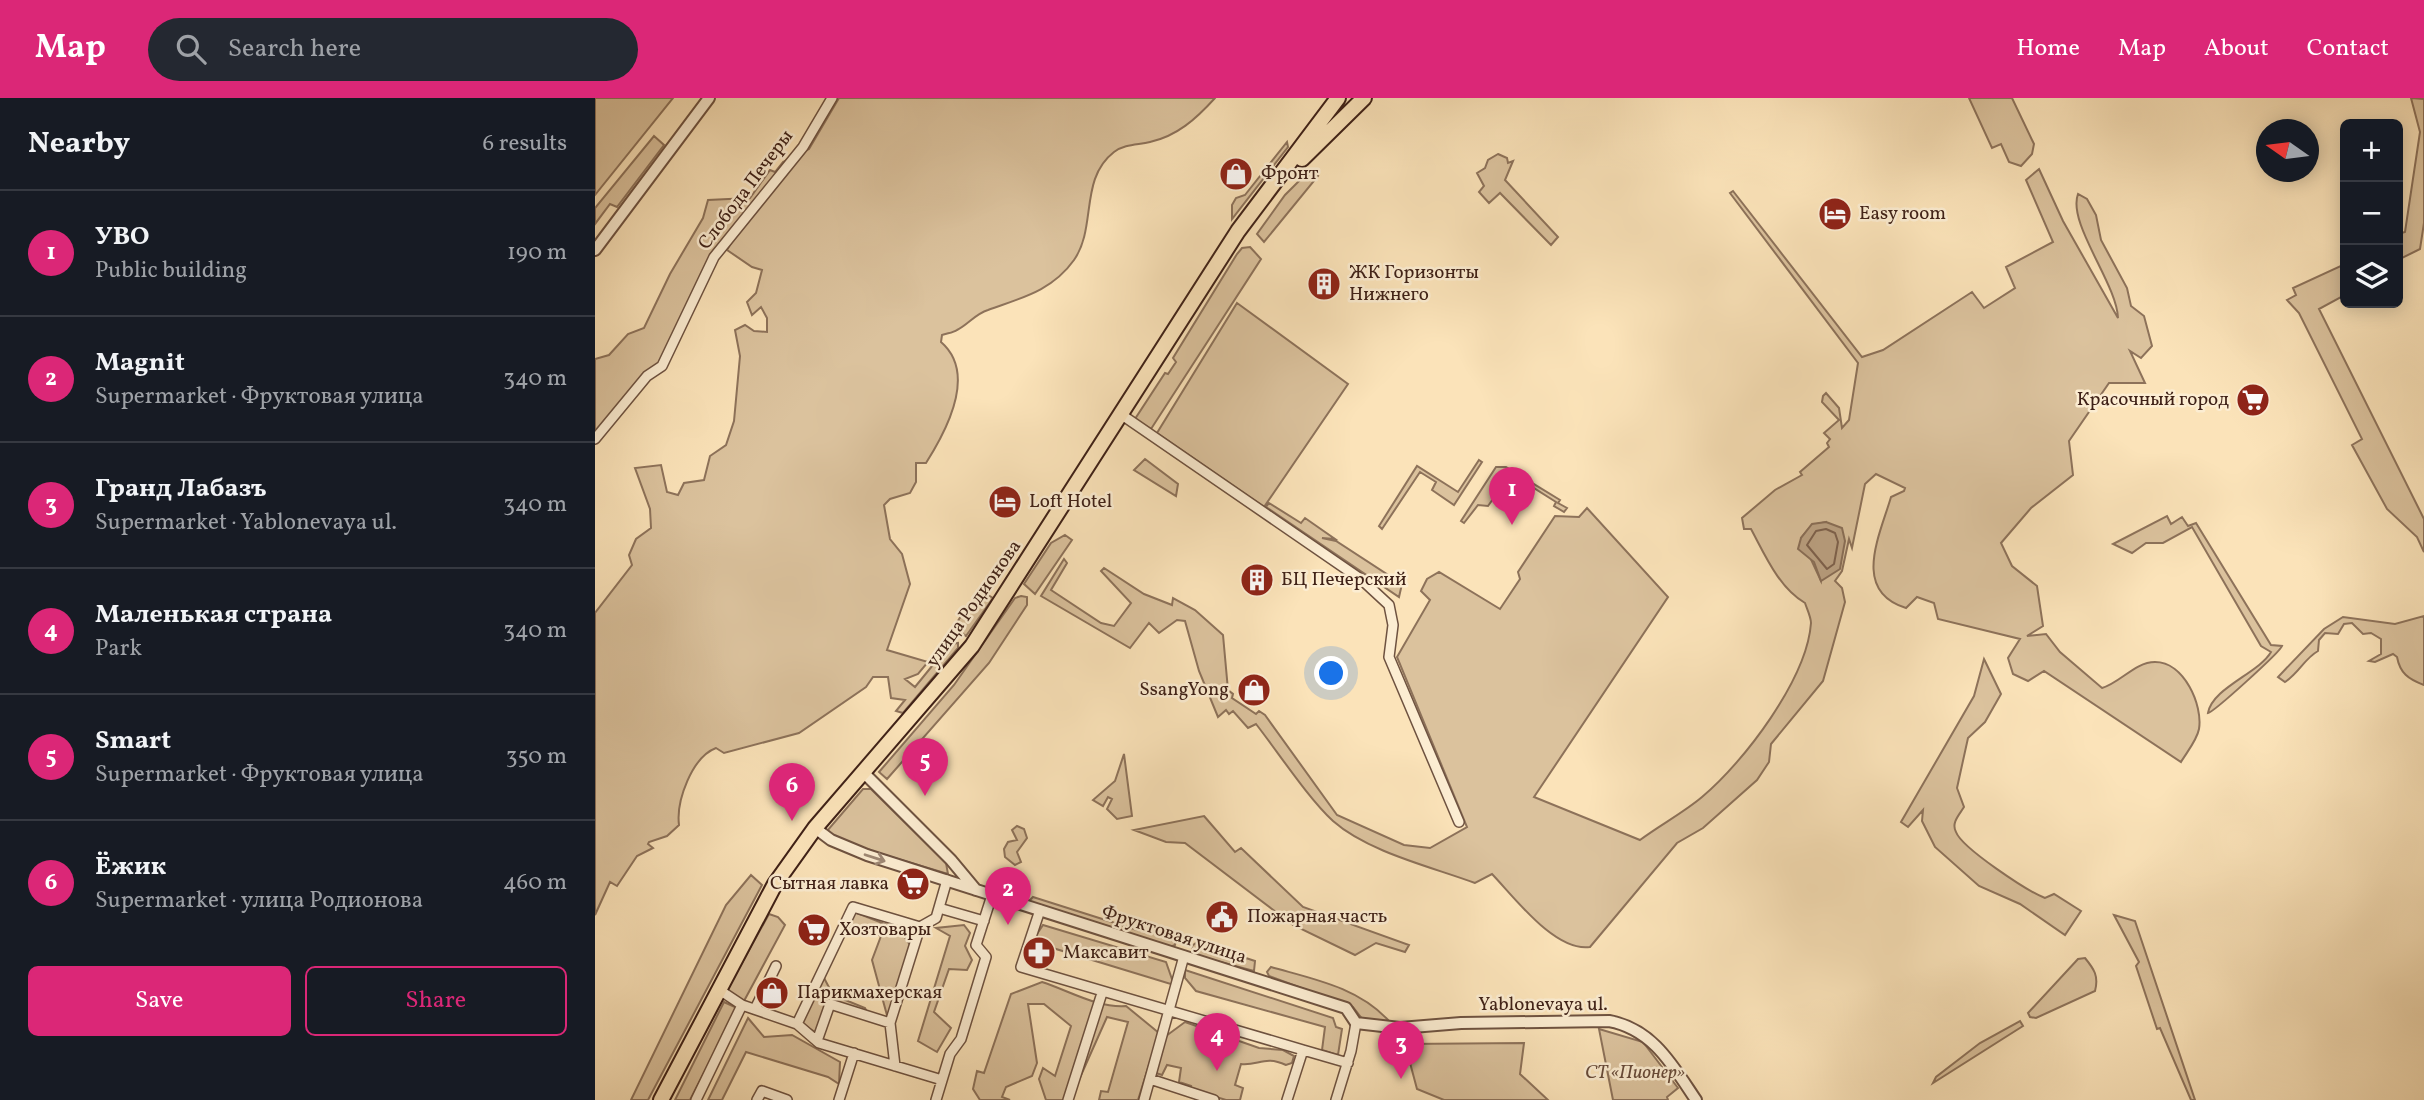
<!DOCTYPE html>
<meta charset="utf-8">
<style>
:root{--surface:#171b24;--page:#242831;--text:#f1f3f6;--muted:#9ea1a6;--line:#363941;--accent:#db2777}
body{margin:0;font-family:Vollkorn,serif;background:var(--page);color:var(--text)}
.controls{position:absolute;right:21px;top:21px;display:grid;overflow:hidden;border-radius:10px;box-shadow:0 4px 18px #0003}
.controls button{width:63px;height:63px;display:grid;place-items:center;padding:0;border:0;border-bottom:2px solid var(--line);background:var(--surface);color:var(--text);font:35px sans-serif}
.compass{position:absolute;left:1661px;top:21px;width:63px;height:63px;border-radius:50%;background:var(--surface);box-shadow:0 4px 18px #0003;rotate:284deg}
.you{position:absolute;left:737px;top:576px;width:24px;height:24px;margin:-18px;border:5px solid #fff;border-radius:50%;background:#1a73e8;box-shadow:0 0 0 10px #1a73e833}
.badge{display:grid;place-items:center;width:46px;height:46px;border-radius:50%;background:var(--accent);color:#fff;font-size:23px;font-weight:700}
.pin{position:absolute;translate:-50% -58px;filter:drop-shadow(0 2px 4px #0008)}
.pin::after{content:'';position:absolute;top:37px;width:24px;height:21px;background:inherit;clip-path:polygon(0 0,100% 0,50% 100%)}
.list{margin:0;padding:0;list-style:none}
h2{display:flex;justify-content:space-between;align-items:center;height:91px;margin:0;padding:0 28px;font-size:30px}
h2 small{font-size:23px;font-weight:400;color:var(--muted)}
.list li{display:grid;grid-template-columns:46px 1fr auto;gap:21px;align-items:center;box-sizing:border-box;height:126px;padding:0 28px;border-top:2px solid var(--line)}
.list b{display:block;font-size:26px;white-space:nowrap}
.list p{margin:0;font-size:23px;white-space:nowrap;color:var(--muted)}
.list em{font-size:23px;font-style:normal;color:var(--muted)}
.actions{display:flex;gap:14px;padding:21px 28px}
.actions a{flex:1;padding:16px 0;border:2px solid var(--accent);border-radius:10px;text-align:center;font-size:24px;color:var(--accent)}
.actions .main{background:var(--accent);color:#fff}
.icon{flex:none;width:38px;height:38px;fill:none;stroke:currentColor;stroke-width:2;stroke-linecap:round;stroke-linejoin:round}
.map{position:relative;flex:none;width:1829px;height:1002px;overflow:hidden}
header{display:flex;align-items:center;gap:42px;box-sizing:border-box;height:98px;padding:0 35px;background:var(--accent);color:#fff}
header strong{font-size:33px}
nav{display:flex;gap:38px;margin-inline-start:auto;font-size:24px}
.search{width:490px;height:63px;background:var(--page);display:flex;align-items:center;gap:18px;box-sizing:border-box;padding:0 24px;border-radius:38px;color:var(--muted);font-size:26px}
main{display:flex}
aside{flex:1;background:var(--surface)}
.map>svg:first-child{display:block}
</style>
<header>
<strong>Map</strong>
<div class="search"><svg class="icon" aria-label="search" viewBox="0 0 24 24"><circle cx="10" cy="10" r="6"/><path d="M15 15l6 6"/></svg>Search here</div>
<nav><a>Home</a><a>Map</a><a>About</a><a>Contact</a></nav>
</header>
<main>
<aside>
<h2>Nearby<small>6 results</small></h2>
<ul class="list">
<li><span class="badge">1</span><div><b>УВО</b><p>Public building</p></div><em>190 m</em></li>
<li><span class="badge">2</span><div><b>Magnit</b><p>Supermarket · Фруктовая улица</p></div><em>340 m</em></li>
<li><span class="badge">3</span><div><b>Гранд Лабазъ</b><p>Supermarket · Yablonevaya ul.</p></div><em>340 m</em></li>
<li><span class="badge">4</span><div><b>Маленькая страна</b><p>Park</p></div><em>340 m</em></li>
<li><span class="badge">5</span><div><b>Smart</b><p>Supermarket · Фруктовая улица</p></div><em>350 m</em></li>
<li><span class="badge">6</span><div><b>Ёжик</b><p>Supermarket · улица Родионова</p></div><em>460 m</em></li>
</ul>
<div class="actions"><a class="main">Save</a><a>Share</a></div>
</aside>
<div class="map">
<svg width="1829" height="1002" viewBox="0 0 1829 1002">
<rect width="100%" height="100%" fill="#fbe3b9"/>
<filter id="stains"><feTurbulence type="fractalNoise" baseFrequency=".00286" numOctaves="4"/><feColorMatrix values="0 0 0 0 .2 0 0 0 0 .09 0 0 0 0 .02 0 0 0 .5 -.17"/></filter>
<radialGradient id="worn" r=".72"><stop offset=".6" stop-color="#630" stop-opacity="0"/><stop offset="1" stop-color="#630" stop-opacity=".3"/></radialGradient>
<path fill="#dbc29d" stroke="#8d725a" stroke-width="2" fill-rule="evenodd" d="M0,0H78L0,97Z
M244,0H620C601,21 582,38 555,44C542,47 530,46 519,54C484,81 502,129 479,162C457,193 426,200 393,212C380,216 374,226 362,232C358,235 352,235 347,237L346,244C382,275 352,332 331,365H321V384L315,395L295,401L289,407L295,441L307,456L315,486L292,552L333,564L323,576L310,581L320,589L355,546L363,545V550L308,615L301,613L310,602L296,600L293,579H278L271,589L204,635L129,655L121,650C97,659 81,703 84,727L72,738L54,744L53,746L58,750L42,758L22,788L15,784L0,817V515L37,467L34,457L41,441L56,430L55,411L40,370L66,367L72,394L83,397L89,385L109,382L115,358L131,347L139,323L145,258L140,232L150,227L159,233L172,234V220L166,209L157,217L152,204L161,195L167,172L157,169L132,152L139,140L129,142L65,265L0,337V261L14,257L33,236L49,230L75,176L108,120L113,102L155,100L175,72L180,74L188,64L214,51Z
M1374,0H1417L1439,46L1437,56L1426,68L1414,64L1406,46L1397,50Z
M1816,0L1829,1V125L1825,151L1803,162V136L1810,134L1825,34Z
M59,38L69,47L22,109L15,106L0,126V110Z
M692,44L693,49L637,121V107L641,100L650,97Z
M903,56L912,60L913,65L918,63L910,82L963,139L956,147L905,95L894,105L884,94L889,88L882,75L890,70L893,62Z
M1444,71L1468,123L1523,220C1522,186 1472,125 1483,96L1492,101L1501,117L1506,142L1532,190L1536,208L1549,218L1557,248L1546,260L1535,253L1550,285H1514L1474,343L1478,377L1436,410L1406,445L1417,468L1442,488L1448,528L1432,538L1451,536L1465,554L1507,590C1525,585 1540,564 1560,564C1589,564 1608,607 1604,631C1602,642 1592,654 1586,664L1449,573L1433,583L1418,576L1413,560L1425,541L1343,521L1339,505L1322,499L1311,510C1256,493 1285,437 1296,399L1309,393L1310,390L1281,376L1270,386L1257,450L1254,441L1247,473L1240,483L1247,490L1250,504L1228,583L1176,646L1174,664L1162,682L1108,730L1082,745L995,849C960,854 920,800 897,776L880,785C837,769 773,754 738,723C713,700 683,654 661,626L653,630L638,613L634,616L631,612L623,619L604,573L590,523L582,522L564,535L554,525L535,550L446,498L469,461L472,465L456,492L506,525L519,528L536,505L506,473L509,470L549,496L577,507L578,500L600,512L628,537L633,592L638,596L637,600L661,616L664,613L670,617L742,717L809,747L835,750L872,729L802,559L835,502L826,493L832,481L844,474L905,511L925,481L923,474L960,418L984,419L992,410L1073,499L939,699L1045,742C1065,727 1088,715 1107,699C1149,664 1212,581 1216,525C1216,519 1212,511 1210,505C1184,490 1170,457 1156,431H1149L1147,420L1180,392L1207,377L1205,374L1234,349L1232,345L1235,341L1229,335L1244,322L1227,304L1228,298L1231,295L1244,310L1247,330L1254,322L1263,265L1135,95L1138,93L1267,259L1288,252L1377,194L1389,210L1420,190L1411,169L1458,144L1431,82ZM1231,424L1226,483L1206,440L1217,427Z
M715,72L723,78L669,144L662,136L690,97Z
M655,149L666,161L556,331L540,321L570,275L573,276L581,264L578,260L642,156L647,150Z
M1750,166V197L1724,211L1829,421V454L1822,439L1792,411L1757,347L1767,341L1704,215L1692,202L1701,197L1698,190Z
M642,205L753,286L669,409L562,335Z
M550,361L583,386L581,398L539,372Z
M884,362L887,364L859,407L837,392L841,384L825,374L787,431L784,428L822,368L863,394Z
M901,369H911L965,402L963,405L972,410L969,414L959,408L961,404L923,380H913L893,408L883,407L869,425L866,423Z
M674,405L706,425L710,420L740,441L727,440L741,443L807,486L804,499L671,409Z
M1572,418L1576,426L1587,419L1593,428L1601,425L1676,547L1687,548C1685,554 1619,614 1613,615C1617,590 1664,575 1676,554L1666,548L1597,429L1568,445H1551L1537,455L1518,446Z
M470,437L477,442L440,496L429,486L456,445Z
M393,497L398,500L371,538L359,529L375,504L384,509Z
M426,498L432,499V507L394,565L292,681L284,674L359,587L420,500Z
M1829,518V587C1813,581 1805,575 1802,559L1798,556L1780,564L1774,563L1786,556V541L1776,535L1768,536L1757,525L1749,526L1743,536L1730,535L1724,542L1723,553C1709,561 1704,575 1690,584L1683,579L1729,531L1748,519L1800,526Z
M1389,561L1406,596L1390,624L1373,640L1362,690L1369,709C1364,717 1356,725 1361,734C1367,750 1432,793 1450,800L1459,796L1486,813L1470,837L1425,806L1384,788L1340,749L1327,723L1328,712L1313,729L1306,724L1379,598Z
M529,656L537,718L522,721L512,711L517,701L513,699L508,708L498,702L520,683Z
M268,691H276L351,765L353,776L253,746L232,733Z
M609,718L640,754L646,750L708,809L814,847L810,854L781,845L760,857L698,827L590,745L571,744L539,732Z
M422,728L429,731L432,740L422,754L426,764L420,767L410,759L409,751L413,744L422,742L417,732Z
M156,777L167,787L53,1002H36L131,807Z
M438,799L542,832L572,835L581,841L580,847L575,849L432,805Z
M252,811L305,832L315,847L293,921L277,862L286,838L271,831L245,827Z
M174,816L183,819L190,827L149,903L132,892Z
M1519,817L1540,823L1600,1002H1596L1565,930L1562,931L1541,868L1544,864Z
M369,827L375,835L370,848L377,862L372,872L354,871L339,914L356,930L342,954L323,943L355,838L341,830Z
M448,827L571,864L579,887L448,847L440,839Z
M602,844L660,863L659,873L599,857L597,848Z
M1490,860C1499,871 1504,878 1500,893L1441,920L1435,919L1433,915L1483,861Z
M676,869C718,881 763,889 794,923L768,922L758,909L674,878L672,874Z
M590,872L738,920L741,929L747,931L743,957L727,952L730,929L601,893L590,880Z
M228,878L238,897L270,910L273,916L231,910L225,937L207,926Z
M447,884C475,893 502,910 531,908L564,935L543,1002H504L506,993L513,994L533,924L512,919L475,1002H451L444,981L448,970L460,978L476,928L449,906H433L442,965L437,978L411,989L407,999L415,1002H385L378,991L382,973L389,975L416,896Z
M129,904L142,910L95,1002H80Z
M153,920L169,939L197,937L245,964L244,986L233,979L151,954L127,1002H113Z
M1425,923L1428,928L1338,985L1341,979L1385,945Z
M590,924L664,950L688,952L699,958L697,965L691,967C670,957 663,968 646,966L640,987L648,990L645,1002H631L595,991L596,988L584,984L586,970L572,967L567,977L561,975L571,938Z
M1004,931L1048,944L1083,990L1072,999L1073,1002H1018Z
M929,945L925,976L953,1002H849L822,991L810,946Z"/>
<path fill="#bba182" stroke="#896e57" stroke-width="2" d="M1231,424L1247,430L1250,443L1245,471L1226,483L1219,464L1203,451L1206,440L1217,426Z"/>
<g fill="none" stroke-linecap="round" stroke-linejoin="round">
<path stroke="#7d614c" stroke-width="2" d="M1231,431L1240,435L1243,444L1239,466L1232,471L1212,447L1221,433Z"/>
<defs>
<path id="minor" d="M527,317L767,482L794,507L798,527L794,559L864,724
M0,341L52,278L67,268L119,159L208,49L237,0
M344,810L389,823
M445,812L426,869L708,952
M147,907L202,926L258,809L325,829L341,820L352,782
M160,911L181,868
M295,925L300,968
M202,926L224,945L347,982
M222,943L235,906L295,925L325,829
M555,981L619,1002
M101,1002L147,907L123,891
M162,1002L167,993L192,1002
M244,1002L259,955
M341,1002L355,956L366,941L391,859L381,847L397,797
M473,1002L507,895
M549,1002L589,858
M692,1002L708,952L753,965
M741,1002L756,953L761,925"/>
<path id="tertiary" d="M0,152L114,0
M268,674L356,762L381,792
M220,730L236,742L272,757L751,910L761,925L805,930L866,925L1014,923C1058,931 1078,968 1101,1002"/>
<path id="primary" d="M707,61L769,0
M66,1002L180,786L220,730L377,548L643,133L743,0"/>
</defs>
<use href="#minor" stroke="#6e5240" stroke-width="12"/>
<use href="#tertiary" stroke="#6e5240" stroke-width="14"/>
<use href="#primary" stroke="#3f2117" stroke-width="18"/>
<use href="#minor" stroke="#fcedd2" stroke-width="9"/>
<use href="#tertiary" stroke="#fcedd2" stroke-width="10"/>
<use href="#primary" stroke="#fbe3b9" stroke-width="14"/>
</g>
<defs><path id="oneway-shaft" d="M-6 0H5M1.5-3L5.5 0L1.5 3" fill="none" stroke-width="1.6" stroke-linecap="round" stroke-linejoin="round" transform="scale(1.75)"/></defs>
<use stroke="#9e8774" href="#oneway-shaft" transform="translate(280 760) rotate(18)"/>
<defs>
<symbol id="shop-disc" viewBox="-11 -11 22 22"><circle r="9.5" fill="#8f2418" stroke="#fcedd2"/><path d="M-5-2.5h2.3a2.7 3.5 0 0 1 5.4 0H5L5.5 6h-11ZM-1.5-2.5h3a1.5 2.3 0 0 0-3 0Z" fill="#fff"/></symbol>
<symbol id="hotel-disc" viewBox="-11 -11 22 22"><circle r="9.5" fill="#8f2418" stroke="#fcedd2"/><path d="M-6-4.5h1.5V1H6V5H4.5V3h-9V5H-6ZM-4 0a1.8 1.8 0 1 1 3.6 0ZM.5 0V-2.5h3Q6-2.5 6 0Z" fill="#fff"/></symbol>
<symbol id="building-disc" viewBox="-11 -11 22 22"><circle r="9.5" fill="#8f2418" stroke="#fcedd2"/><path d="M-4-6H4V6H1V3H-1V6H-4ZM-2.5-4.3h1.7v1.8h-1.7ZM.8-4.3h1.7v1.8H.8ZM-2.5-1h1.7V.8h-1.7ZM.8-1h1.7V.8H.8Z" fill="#fff"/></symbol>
<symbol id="supermarket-disc" viewBox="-11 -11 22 22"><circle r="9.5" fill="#8f2418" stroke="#fcedd2"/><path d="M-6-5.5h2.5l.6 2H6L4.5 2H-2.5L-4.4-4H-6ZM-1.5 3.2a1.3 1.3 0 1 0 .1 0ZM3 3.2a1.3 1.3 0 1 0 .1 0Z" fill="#fff"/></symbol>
<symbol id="civic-disc" viewBox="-11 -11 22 22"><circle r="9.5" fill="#8f2418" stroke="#fcedd2"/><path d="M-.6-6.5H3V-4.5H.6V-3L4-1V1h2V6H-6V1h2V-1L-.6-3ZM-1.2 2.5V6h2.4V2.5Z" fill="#fff"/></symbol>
<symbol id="pharmacy-disc" viewBox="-11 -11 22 22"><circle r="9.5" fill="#8f2418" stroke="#fcedd2"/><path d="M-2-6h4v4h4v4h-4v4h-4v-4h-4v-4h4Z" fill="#fff"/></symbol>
</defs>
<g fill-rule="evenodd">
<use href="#shop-disc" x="622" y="57" width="38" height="38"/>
<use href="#hotel-disc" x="1221" y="97" width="38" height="38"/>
<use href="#building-disc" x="710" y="167" width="38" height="38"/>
<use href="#supermarket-disc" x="1639" y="283" width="38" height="38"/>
<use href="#hotel-disc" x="391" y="385" width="38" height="38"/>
<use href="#building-disc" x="643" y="463" width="38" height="38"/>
<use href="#shop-disc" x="640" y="573" width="38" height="38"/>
<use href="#supermarket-disc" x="299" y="767" width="38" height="38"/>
<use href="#civic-disc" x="608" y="800" width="38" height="38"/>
<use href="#supermarket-disc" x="200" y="813" width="38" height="38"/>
<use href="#pharmacy-disc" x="425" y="836" width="38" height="38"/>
<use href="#shop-disc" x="158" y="876" width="38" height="38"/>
</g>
<g text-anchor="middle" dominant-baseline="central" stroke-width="5" stroke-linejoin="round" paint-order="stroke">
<g font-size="19" fill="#3f2117" stroke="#fcedd2" text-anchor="start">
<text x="666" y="76">Фронт</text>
<text x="1264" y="116">Easy room</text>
<text x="754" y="175">ЖК Горизонты<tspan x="754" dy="22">Нижнего</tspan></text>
<text x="1634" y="302" text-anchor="end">Красочный город</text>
<text x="434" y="404">Loft Hotel</text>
<text x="686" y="482">БЦ Печерский</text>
<text x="634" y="592" text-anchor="end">SsangYong</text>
<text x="294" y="786" text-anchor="end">Сытная лавка</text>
<text x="652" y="819">Пожарная часть</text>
<text x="244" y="832">Хозтовары</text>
<text x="468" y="855">Максавит</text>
<text x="202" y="895">Парикмахерская</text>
</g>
<g font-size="19" fill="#3f2117" stroke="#fcedd2">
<text transform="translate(151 92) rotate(-53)">Слобода Печеры</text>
<text transform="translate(379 506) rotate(-55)">улица Родионова</text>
<text transform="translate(579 837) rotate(18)">Фруктовая улица</text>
<text x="948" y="907">Yablonevaya ul.</text>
</g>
<g font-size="19" font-style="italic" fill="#664938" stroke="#fcedd2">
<text x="1040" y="975">СТ «Пионер»</text>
</g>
</g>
<rect width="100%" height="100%" filter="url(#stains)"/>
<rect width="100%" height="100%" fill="url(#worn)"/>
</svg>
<div class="controls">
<button>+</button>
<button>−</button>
<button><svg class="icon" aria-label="layers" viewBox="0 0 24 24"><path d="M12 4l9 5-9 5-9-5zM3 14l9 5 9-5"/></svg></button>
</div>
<svg class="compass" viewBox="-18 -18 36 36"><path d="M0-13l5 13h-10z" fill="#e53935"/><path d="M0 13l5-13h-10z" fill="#9ea1a6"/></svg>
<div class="you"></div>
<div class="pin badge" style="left:917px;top:427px">1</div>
<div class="pin badge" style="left:413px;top:827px">2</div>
<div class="pin badge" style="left:806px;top:981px">3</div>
<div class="pin badge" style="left:622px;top:973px">4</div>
<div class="pin badge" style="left:330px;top:698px">5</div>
<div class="pin badge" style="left:197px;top:723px">6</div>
</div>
</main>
